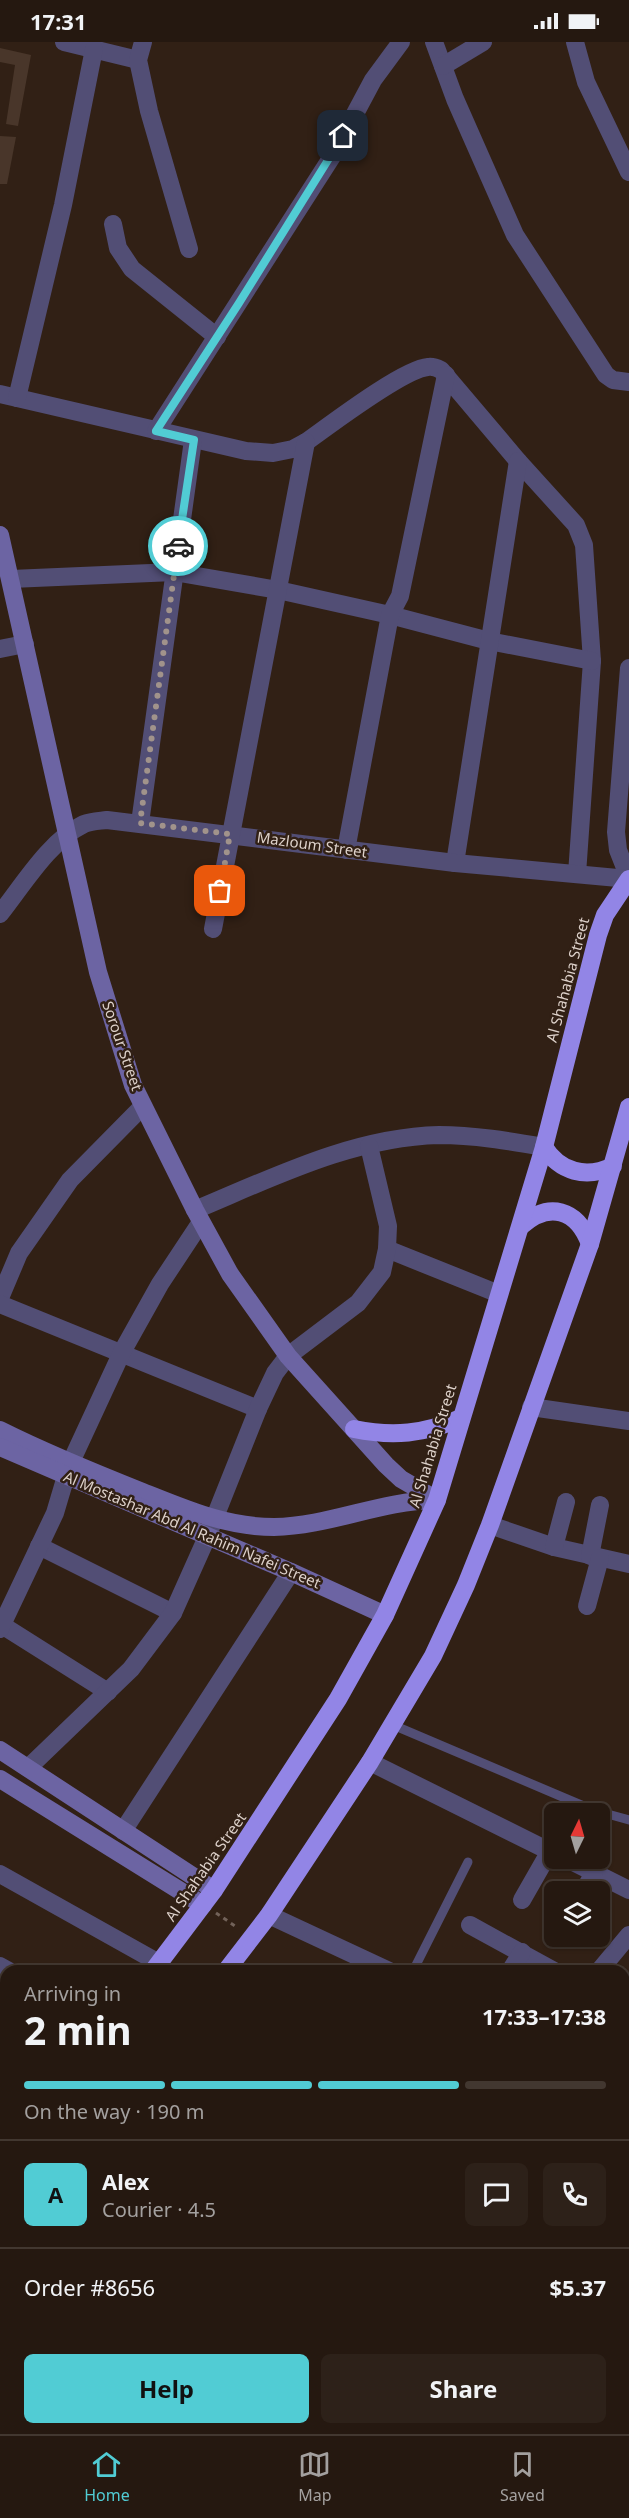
<!DOCTYPE html>
<meta charset="utf-8">
<style>
body{margin:0;font-family:"Noto Sans",sans-serif;background:#2d2119;color:#f1f3f6;height:100vh;display:flex;flex-direction:column;font-size:22px;white-space:nowrap}
*{box-sizing:border-box;margin:0}
p{font-size:20px;color:#a3a09f}
.icon{flex:none;width:33px;height:33px;fill:none;stroke:currentColor;stroke-width:2;stroke-linecap:round;stroke-linejoin:round}
.map{position:relative;flex:1;overflow:hidden}
.sheet{position:absolute;left:0px;top:1923px;width:630px;height:470px;display:flex;flex-direction:column;background:#251810;border-radius:18px 18px 0 0;box-shadow:0 2px 4px #0004,0 0 0 2px #423730}
.sheet>*{flex:none}
.needle{width:39px;rotate:5deg}
.tools{position:absolute;left:544px;top:1761px;display:grid;gap:12px}
.tools a{display:grid;place-items:center;width:66px;height:66px;border-radius:9px;background:#251810;box-shadow:0 2px 4px #0004,0 0 0 2px #423730;font-size:30px}
.pin{position:absolute;display:grid;place-items:center;width:51px;height:51px;color:#fff;margin:-26px;border-radius:12px;box-shadow:0 3px 9px #0006}
.courier{position:absolute;display:grid;place-items:center;width:60px;height:60px;margin:-30px;border:4px solid #51ccd4;border-radius:50%;background:#fff;color:#222;box-shadow:0 2px 8px #0007}
.head em{font-style:normal;font-weight:700}
.head div{display:flex;flex-direction:column-reverse}
.head{display:flex;align-items:center;justify-content:space-between;height:102px;padding:0 24px}
h1{font-size:39px;font-weight:700;line-height:45px}
.bar{display:grid;grid-template-columns:repeat(4,1fr);gap:9px 6px;align-content:center;height:72px;padding:0 24px}
.bar i{height:8px;border-radius:4px;background:#423730}
.bar .current{background:#51ccd4}
.bar p{grid-column:span 4}
.line{display:flex;align-items:center;gap:15px;padding:0 24px;border-top:2px solid #423730}
.line div{flex:1}
.round{display:grid;place-items:center;flex:none;width:63px;height:63px;border-radius:9px;background:#2d2119}
.cta{display:flex;gap:12px;margin-top:auto;padding:12px 24px}
.cta a{flex:1;height:69px;border-radius:9px;background:#51ccd4;color:#111;font-size:24px;font-weight:700;line-height:69px;text-align:center}
.cta a+a{background:#2d2119;color:#f1f3f6}
.status{display:flex;justify-content:space-between;align-items:center;height:42px;padding:0 30px;background:#251810;direction:ltr}
.status svg{height:16px;fill:currentColor}
.menu{display:flex;justify-content:space-around;align-items:center;height:84px;border-top:2px solid #423730;background:#251810;font-size:16px;color:#a3a09f}
.menu a{display:grid;justify-items:center;gap:3px}
.menu .current{color:#51ccd4}
.map>svg:first-child{display:block}
.building{fill:#49362a}
.lines{fill:none;stroke-linecap:round;stroke-linejoin:round}
.path{stroke:#726259;stroke-width:3;stroke-dasharray:4.5 4.5;stroke-linecap:butt}
.lane{stroke:#524e75;stroke-width:9}
.street{stroke:#524e75;stroke-width:18}
.secondary{stroke:#6c64a3;stroke-width:18}
.highway{stroke:#9285e6;stroke-width:18}
.done{stroke:#a1938b;stroke-width:6;stroke-dasharray:0 10.8}
.route{stroke:#51ccd4;stroke-width:8}
.labels{text-anchor:middle;stroke-width:5;stroke-linejoin:round;paint-order:stroke}
.street-label{font-size:15px;fill:#ddd1ca;stroke:#312015}
</style>
<div class="status"><b>17:31</b><svg viewBox="0 0 49 12"><path d="M0 12V9h3v3zM5 12V6h3v6zM10 12V3h3v9zM15 12V0h3v12zM26 1h20v11H26zM47 4h2v5h-2z"/></svg></div>
<div class="map">
<svg width="629" height="2392" viewBox="0 0 629 2392">
<rect width="100%" height="100%" fill="#312015"/>
<g class="building">
<polygon points="0,6 31,13 18,84 6,82 15,23 0,20"/>
<polygon points="0,94 16,95 7,142 0,142"/>
</g>
<g class="lines">
<polyline class="path" points="216,1871 238,1886"/>
<g class="lane">
<polyline points="393,1683 593,1768 629,1778"/>
<polyline points="413,1929 468,1820"/>
</g>
<g class="street">
<polyline points="64,0 138,18"/>
<polyline points="143,0 138,18 149,69 189,207"/>
<polyline points="434,0 455,57 515,193 606,333 613,338 629,340"/>
<polyline points="575,0 586,40 629,130"/>
<polyline points="443,24 483,0"/>
<polyline points="113,182 118,206 132,227 217,295"/>
<path d="M0 352 246 409 273 411 293 407 306 400C330 383 403 327 428 325 433 324 437 326 441 328L518 419 576 483 584 503 592 619 577 832"/>
<polyline points="17,356 63,163 94,7"/>
<polyline points="156,389 333,113 373,38 401,0"/>
<polyline points="11,537 174,530 278,548 390,573 489,599 592,619"/>
<polyline points="0,607 25,602"/>
<polyline points="629,626 616,790 618,808 629,836"/>
<polyline points="140,781 193,398"/>
<polyline points="346,808 390,573 400,554 446,333"/>
<polyline points="455,821 518,419"/>
<path d="M0 872C23 843 50 798 84 782 91 779 99 779 107 778L455 821 629 837"/>
<polyline points="213,887 306,400"/>
<path d="M195 1168C272 1136 353 1095 439 1093 474 1093 509 1099 544 1105"/>
<polyline points="387,1207 499,1252"/>
<polyline points="0,1256 19,1211 70,1138 143,1064"/>
<polyline points="0,1262 258,1367"/>
<polyline points="531,1365 629,1379"/>
<polyline points="71,1420 122,1310 160,1242 201,1180"/>
<polyline points="490,1483 554,1505 629,1522"/>
<polyline points="39,1504 173,1571"/>
<polyline points="554,1505 566,1460"/>
<polyline points="590,1514 600,1463"/>
<polyline points="587,1564 600,1516"/>
<polyline points="2,1583 108,1650"/>
<polyline points="0,1587 55,1471 66,1434"/>
<polyline points="370,1720 555,1812"/>
<polyline points="28,1726 131,1627 173,1571 207,1495 258,1367 275,1331 288,1314 358,1261 382,1230 387,1207 388,1184 369,1104"/>
<polyline points="123,1789 291,1530"/>
<polyline points="565,1816 629,1848"/>
<polyline points="0,1832 159,1921"/>
<polyline points="583,1850 594,1831"/>
<polyline points="522,1858 550,1809"/>
<polyline points="269,1873 389,1929"/>
<polyline points="470,1883 554,1929"/>
<polyline points="0,1924 9,1929"/>
<polyline points="510,1929 522,1910"/>
<polyline points="599,1929 629,1893"/>
<polyline points="624,2020 629,2022"/>
<polyline points="0,2081 6,2084"/>
<polyline points="0,2280 6,2284"/>
<polyline points="0,2366 6,2372"/>
<polyline points="166,2386 176,2392"/>
<polyline points="334,2386 347,2392"/>
<polyline points="15,2392 16,2386"/>
<polyline points="250,2392 252,2386"/>
<polyline points="367,2392 369,2386"/>
</g>
<g class="secondary">
<polyline points="0,493 98,930 133,1043 195,1168 230,1232 288,1314 386,1423 401,1437 437,1458"/>
<path d="M0 1388C46 1411 95 1431 143 1450 186 1467 226 1485 274 1485 329 1484 380 1459 435 1458"/>
<polyline points="0,1405 291,1530 385,1573"/>
<polyline points="0,1708 214,1848"/>
<polyline points="0,1737 203,1863"/>
<polyline points="624,1969 629,1964"/>
<polyline points="624,1999 629,1993"/>
<polyline points="437,2392 439,2386"/>
<polyline points="462,2392 464,2386"/>
</g>
<g class="highway">
<path d="M544 1105C560 1130 586 1137 613 1124"/>
<path d="M521 1184C549 1159 577 1167 590 1202"/>
<path d="M354 1387C393 1395 424 1392 461 1376"/>
<polyline points="153,1929 214,1848 338,1657 385,1573 437,1458 544,1105 598,893 605,873 629,837"/>
<polyline points="226,1929 269,1873 370,1720 433,1614 466,1543 490,1483 590,1202 629,1065"/>
<polyline points="0,2122 6,2114"/>
<polyline points="0,2224 6,2216"/>
</g>
</g>
<g class="lines">
<polyline class="done" points="178,504 140,781 230,792 220,849"/>
<polyline class="route" points="178,504 194,398 156,389 239,261 343,94"/>
</g>
<g class="labels">
<g class="street-label">
<text transform="translate(312 803) rotate(8)" y="5">Mazloum Street</text>
<text transform="translate(568 938) rotate(-75)" y="5">Al Shahabia Street</text>
<text transform="translate(122 1004) rotate(71)" y="5">Sorour Street</text>
<text transform="translate(433 1404) rotate(-73)" y="5">Al Shahabia Street</text>
<text transform="translate(192 1488) rotate(23)" y="5">Al Mostashar Abd Al Rahim Nafei Street</text>
<text transform="translate(206 1825) rotate(-55)" y="5">Al Shahabia Street</text>
</g>
</g>
</svg>
<div class="tools">
<a><svg class="needle" viewBox="-14 -14 28 28"><path d="M0-13l5 13h-10z" fill="#e53935"/><path d="M0 13l5-13h-10z" fill="#a3a09f"/></svg></a>
<a><svg class="icon" aria-label="layers" viewBox="0 0 24 24"><path d="M12 4l9 5-9 5-9-5zM3 14l9 5 9-5"/></svg></a>
</div>
<div class="pin" style="left:220px;top:849px;background:#ea580c"><svg class="icon" aria-label="bag" viewBox="0 0 24 24"><path d="M5 8h14l-1 12H6zM9 8a3 3 0 0 1 6 0"/></svg></div>
<div class="pin" style="left:343px;top:94px;background:#1f2937"><svg class="icon" aria-label="home" viewBox="0 0 24 24"><path d="M3 11l9-7 9 7M6 9v11h12V9"/></svg></div>
<div class="courier" style="left:178px;top:504px"><svg class="icon" aria-label="car" viewBox="0 0 24 24"><path d="M5 17H2v-5l4-1 3-4h7l3 4 3 1v5h-3M9 17h6M6 11h13"/><circle cx="7" cy="17" r="2"/><circle cx="17" cy="17" r="2"/></svg></div>
<section class="sheet">
<div class="head"><div><h1>2 min</h1><p>Arriving in</p></div><em>17:33–17:38</em></div>
<div class="bar"><i class="current"></i><i class="current"></i><i class="current"></i><i></i><p>On the way · 190 m</p></div>
<div class="line" style="height:108px"><b class="round" style="background:#51ccd4;color:#111">A</b><div><b>Alex</b><p>Courier · 4.5</p></div><a class="round"><svg class="icon" aria-label="chat" viewBox="0 0 24 24"><path d="M4 5h16v11H9l-5 4z"/></svg></a><a class="round"><svg class="icon" aria-label="phone" viewBox="0 0 24 24"><path d="M5 4h4l2 5-3 2q2 4 5 5l2-3 5 2v4C11 20 4 13 5 4z"/></svg></a></div>
<div class="line" style="height:78px"><div>Order #8656</div><b>$5.37</b></div>
<div class="cta"><a>Help</a><a>Share</a></div>
</section>
</div>
<nav class="menu">
<a class="current"><svg class="icon" aria-label="home" viewBox="0 0 24 24"><path d="M3 11l9-7 9 7M6 9v11h12V9"/></svg>Home</a>
<a><svg class="icon" aria-label="map" viewBox="0 0 24 24"><path d="M3 6l6-2 6 2 6-2v14l-6 2-6-2-6 2zM9 4v14M15 6v14"/></svg>Map</a>
<a><svg class="icon" aria-label="saved" viewBox="0 0 24 24"><path d="M7 4h10v16l-5-4-5 4z"/></svg>Saved</a>
</nav>
